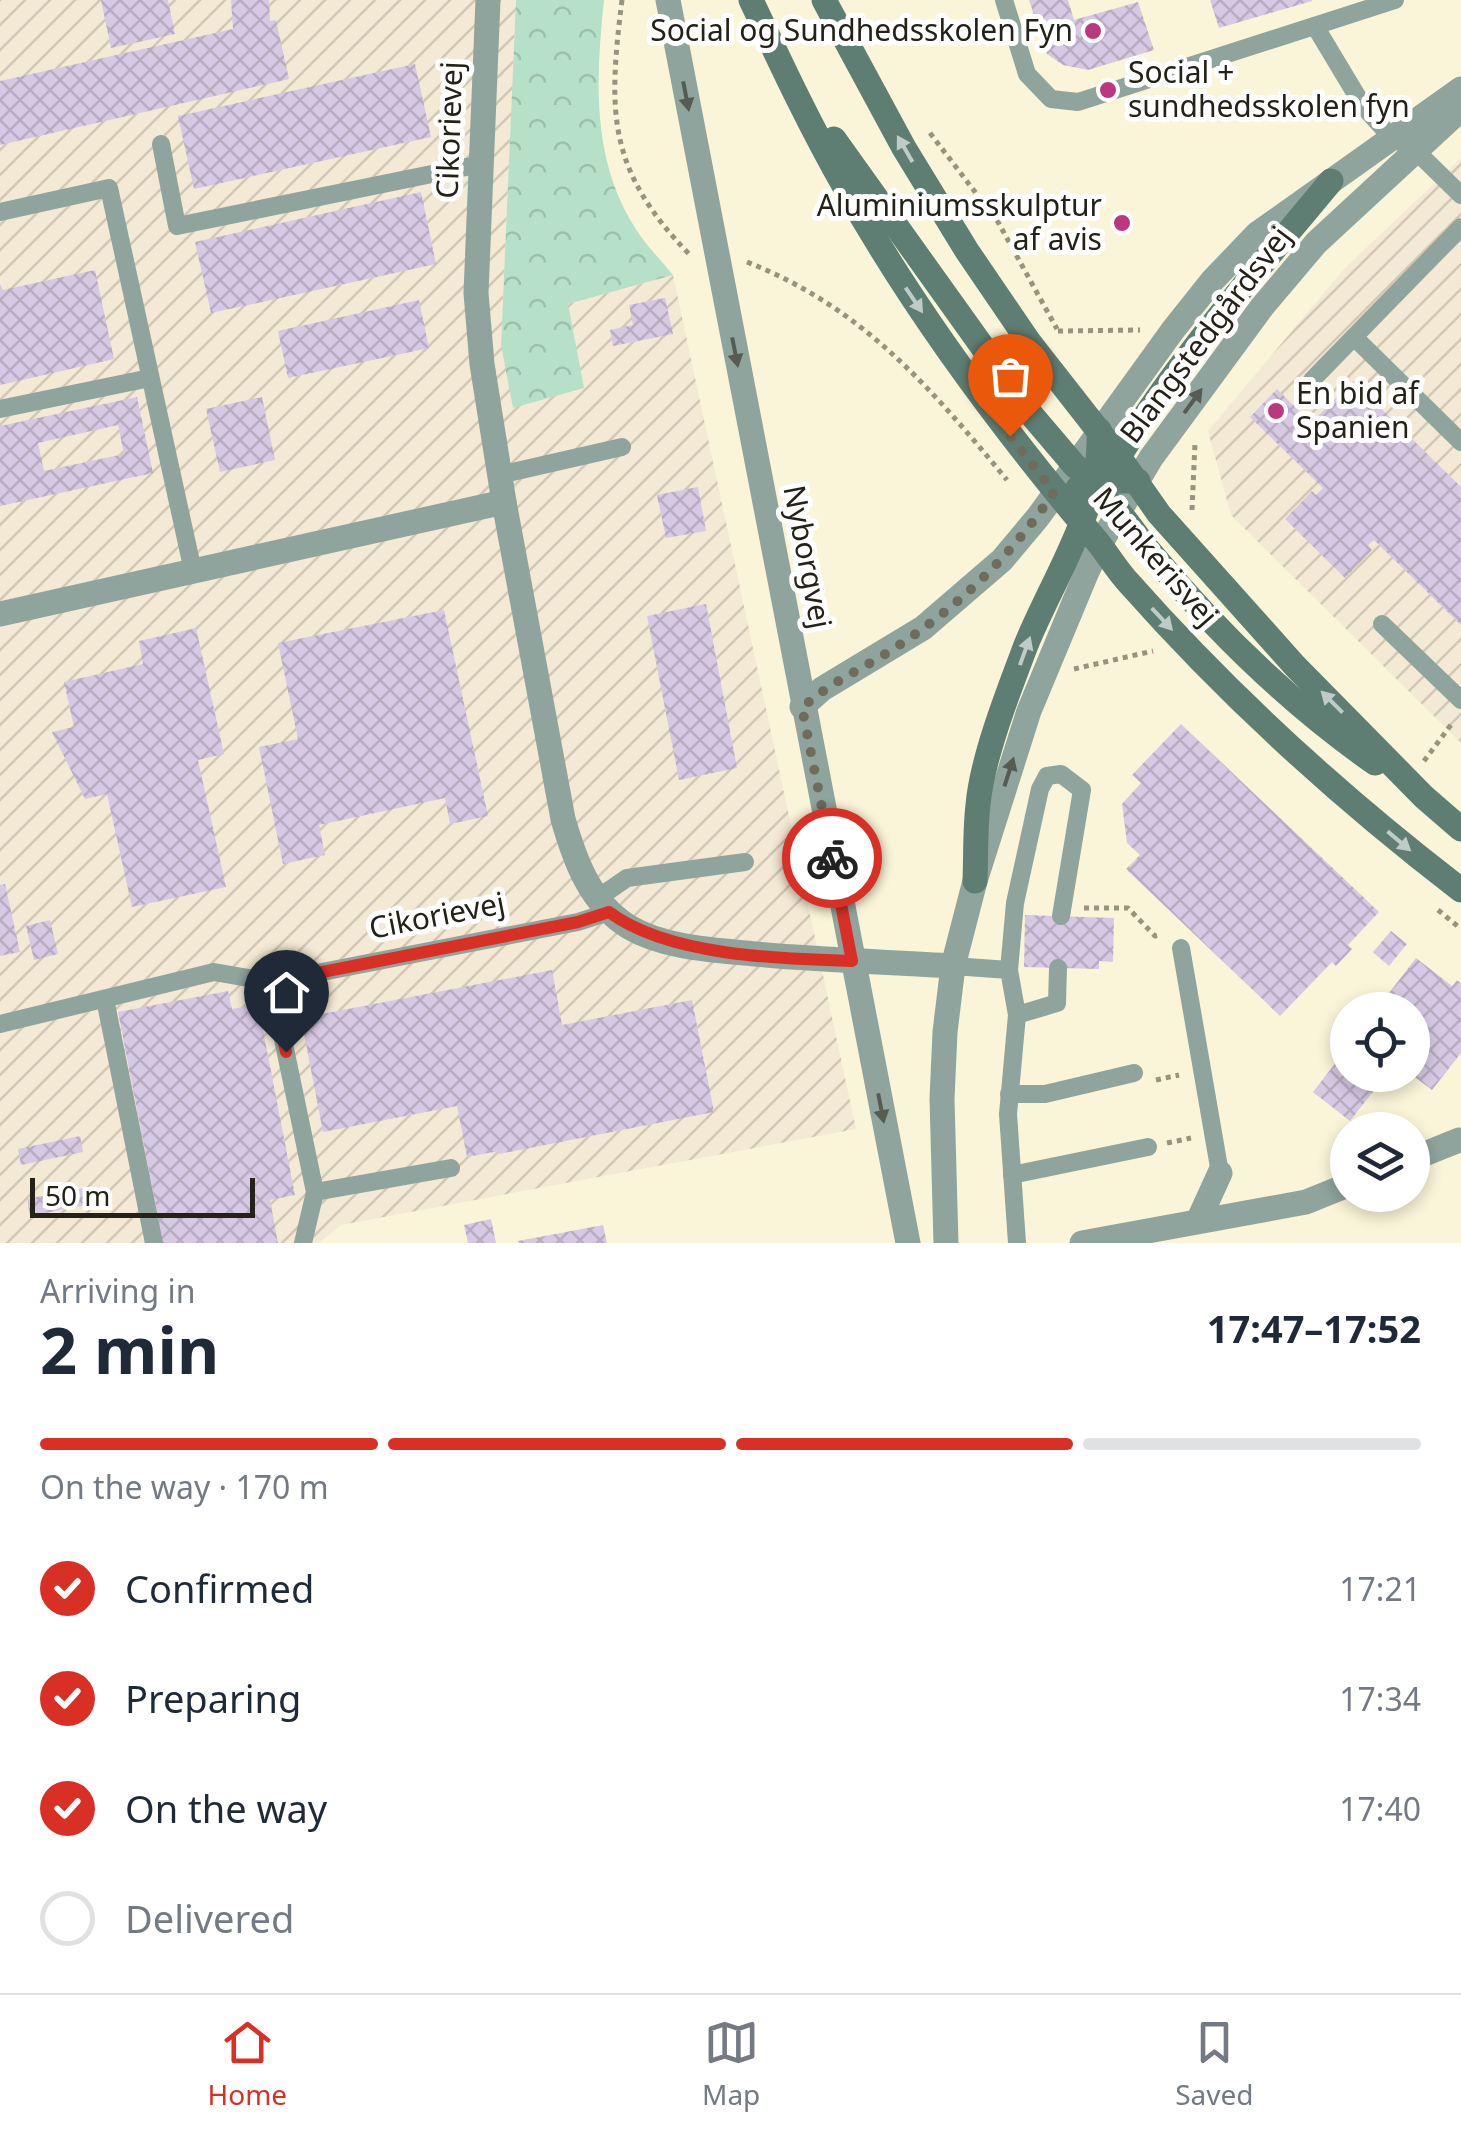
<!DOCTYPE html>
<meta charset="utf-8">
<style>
body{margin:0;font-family:"Noto Sans",sans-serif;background:#f2f2f3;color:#1f2937;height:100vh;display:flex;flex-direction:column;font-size:38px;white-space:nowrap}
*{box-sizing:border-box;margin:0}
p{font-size:32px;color:#747a83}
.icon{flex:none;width:55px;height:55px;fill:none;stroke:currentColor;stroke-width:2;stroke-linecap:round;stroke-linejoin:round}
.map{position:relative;height:1243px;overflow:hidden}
.panel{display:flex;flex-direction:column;background:#fff;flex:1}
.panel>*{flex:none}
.fabs{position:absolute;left:1330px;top:992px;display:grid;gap:20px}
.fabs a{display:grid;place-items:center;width:100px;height:100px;border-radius:50%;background:#fff;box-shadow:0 5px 15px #0003;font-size:50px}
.scale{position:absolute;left:30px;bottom:25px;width:225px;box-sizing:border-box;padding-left:10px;border:5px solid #242218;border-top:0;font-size:28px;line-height:35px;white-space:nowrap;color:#242218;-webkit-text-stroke:8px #fff;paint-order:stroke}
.pin{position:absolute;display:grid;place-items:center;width:85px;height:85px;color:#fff;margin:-102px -42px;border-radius:50% 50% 50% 0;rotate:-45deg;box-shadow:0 0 10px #0007}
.pin .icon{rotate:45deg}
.courier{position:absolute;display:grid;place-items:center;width:100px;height:100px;margin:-50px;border:8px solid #d93025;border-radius:50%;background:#fff;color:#222;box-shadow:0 2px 12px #0007}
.summary em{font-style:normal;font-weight:700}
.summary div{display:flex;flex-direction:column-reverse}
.summary{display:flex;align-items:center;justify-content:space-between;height:170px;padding:0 40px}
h1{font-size:65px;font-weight:700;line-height:75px}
.bar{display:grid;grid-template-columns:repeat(4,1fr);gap:15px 10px;align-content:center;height:120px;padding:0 40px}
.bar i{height:12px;border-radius:8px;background:#e0e1e3}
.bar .active{background:#d93025}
.bar p{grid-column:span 4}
ol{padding:0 40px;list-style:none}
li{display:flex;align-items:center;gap:30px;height:110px}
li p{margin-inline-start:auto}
li .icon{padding:10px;border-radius:50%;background:#d93025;color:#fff;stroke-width:4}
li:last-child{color:#747a83}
li i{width:55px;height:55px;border:5px solid #e0e1e3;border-radius:50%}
.menu{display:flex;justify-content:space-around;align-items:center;height:140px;border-top:2px solid #e0e1e3;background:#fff;font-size:28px;color:#747a83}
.menu a{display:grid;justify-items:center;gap:5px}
.menu .active{color:#d93025}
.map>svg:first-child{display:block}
.industrial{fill:url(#industrial-furrows)}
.forest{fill:url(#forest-crowns)}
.building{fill:url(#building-cross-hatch);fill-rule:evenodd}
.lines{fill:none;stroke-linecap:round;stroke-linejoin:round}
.path{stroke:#96937f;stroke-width:5;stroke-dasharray:5 5;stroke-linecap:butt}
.service{stroke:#8fa49d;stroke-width:18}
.minor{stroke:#8fa49d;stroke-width:25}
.tertiary{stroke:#8fa49d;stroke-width:25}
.secondary{stroke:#5e7e74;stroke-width:25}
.oneway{fill:#545c54}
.oneway2{fill:#bfcbc7}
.done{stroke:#6f6c5b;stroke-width:10;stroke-dasharray:0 18}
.route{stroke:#d93025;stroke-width:12}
.poi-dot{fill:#bc387e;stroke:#fff;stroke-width:4}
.labels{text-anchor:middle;stroke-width:10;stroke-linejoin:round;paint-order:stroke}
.poi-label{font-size:30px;fill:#242218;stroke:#fff;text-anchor:end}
.street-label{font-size:30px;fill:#242218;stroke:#fff}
</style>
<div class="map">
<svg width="1461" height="1243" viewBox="0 0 1461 1243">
<defs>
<pattern id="industrial-furrows" width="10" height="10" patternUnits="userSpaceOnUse" patternTransform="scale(2.5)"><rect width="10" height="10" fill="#f4e9d4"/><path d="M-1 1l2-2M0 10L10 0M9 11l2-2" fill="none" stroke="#d1c8b5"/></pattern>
<pattern id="forest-crowns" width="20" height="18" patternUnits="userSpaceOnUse" patternTransform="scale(2.5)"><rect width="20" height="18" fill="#b6e0c8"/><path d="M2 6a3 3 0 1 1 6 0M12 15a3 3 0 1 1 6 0" fill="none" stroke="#9cc0ab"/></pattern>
<pattern id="building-cross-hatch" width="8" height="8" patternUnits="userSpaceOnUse" patternTransform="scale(2.5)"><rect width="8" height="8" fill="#d7c9e4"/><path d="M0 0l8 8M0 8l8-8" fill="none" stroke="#b8acc3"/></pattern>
</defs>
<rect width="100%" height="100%" fill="#faf5d8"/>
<g class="industrial">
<polygon points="0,0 516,0 501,345 568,304 673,275 856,1129 341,1225 319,1243 0,1243"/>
<polygon points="1461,158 1461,743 1231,515 1208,431 1344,269"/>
</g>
<path class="forest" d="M516 0H604C596 77 591 157 634 226 644 243 660 259 673 275L568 304 584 388 513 408 501 345Z"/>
<g class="building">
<polygon points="101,0 168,0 175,34 111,48"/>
<polygon points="231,0 269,0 270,21 276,20 289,79 0,145 0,81 233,29"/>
<polygon points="1029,0 1068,0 1074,20 1138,2 1154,50 1088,70 1063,65 1047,54"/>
<polygon points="1210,0 1312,0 1312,1 1219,28"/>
<polygon points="415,64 431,137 194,189 178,116"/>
<polygon points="421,192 436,264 211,313 195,242"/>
<polygon points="95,270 114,359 0,385 0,284 3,290"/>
<polygon points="665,298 673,334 613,346 610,330 633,325 629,305"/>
<polygon points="419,300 429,348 288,378 278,331"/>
<polygon points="1353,381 1461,487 1461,625 1374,540 1368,545 1372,550 1345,578 1285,519 1312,491 1316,495 1323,488 1250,417 1277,389 1315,427 1322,420 1318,416"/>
<path d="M137 397 153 473 0 506V426ZM118 425 124 454 44 471 38 443Z"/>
<polygon points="262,397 275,460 220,472 206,409"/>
<polygon points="698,487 706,531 666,538 657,495"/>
<polygon points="706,604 737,768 679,780 647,616"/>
<polygon points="444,610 488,816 450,824 445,798 319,825 325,855 283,864 259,747 298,739 278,643"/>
<polygon points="196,628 224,754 198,760 226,887 132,907 107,794 85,799 52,732 74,727 64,682 143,664 139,641"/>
<polygon points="1181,724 1379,912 1348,945 1352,949 1336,966 1332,962 1280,1016 1126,869 1140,855 1127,843 1122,804 1141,783 1132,775"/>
<polygon points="5,884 20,952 0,956 0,885"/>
<polygon points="1025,915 1114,918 1113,962 1099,961 1099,969 1024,967"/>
<polygon points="50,920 58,954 34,960 26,926"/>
<polygon points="1391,931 1407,944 1389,966 1373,952"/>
<polygon points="1416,958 1452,986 1457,980 1461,983 1461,1053 1432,1090 1412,1075 1412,1010 1376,1010"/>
<polygon points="552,970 562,1025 692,1000 714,1112 499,1154 499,1151 467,1157 457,1106 323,1132 301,1018"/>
<polygon points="228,991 232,1009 258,1004 295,1195 270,1200 278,1243 163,1243 118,1012"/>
<polygon points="1348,1047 1348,1075 1386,1075 1350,1121 1313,1092"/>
<polygon points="80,1136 83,1152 21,1165 18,1149"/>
<polygon points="89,1187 92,1204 30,1216 27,1199"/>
<polygon points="491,1219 496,1243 468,1243 464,1225"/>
<polygon points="603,1225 607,1243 519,1243 518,1241"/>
</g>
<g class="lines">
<g class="path">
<path d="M622 0C608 112 607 169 689 254"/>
<polyline points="930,133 998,222 1057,329"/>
<path d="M747 262C862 307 931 388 1007 480"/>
<polyline points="1058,331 1140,330"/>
<polyline points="1192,510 1195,443"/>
<polyline points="1074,669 1153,651"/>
<polyline points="1424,761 1453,722"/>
<polyline points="1084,908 1128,908 1155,936 1160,935"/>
<polyline points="1438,910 1461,929"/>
<polyline points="1156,1080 1179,1075"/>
<polyline points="1167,1143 1191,1138"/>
</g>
<g class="service">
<polyline points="1004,0 1027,74 1051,99 1078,102 1395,0"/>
<polyline points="1315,26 1363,106 1392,138 1414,149 1461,195"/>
<polyline points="161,144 177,226 481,164"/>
<polyline points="0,212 109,188 193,571"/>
<polyline points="1354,337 1461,442"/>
<polyline points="1312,380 1461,227"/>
<polyline points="0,409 150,378"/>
<polyline points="499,475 622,447"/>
<polyline points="1382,624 1461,700"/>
<polyline points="598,898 627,878 745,862"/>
<polyline points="1181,948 1220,1173"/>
<polyline points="953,966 1009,970 1017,1015 1008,1114 1017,1243"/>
<polyline points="1009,970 1015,903 1040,789 1047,776 1061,774 1082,790 1061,916"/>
<polyline points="105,999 154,1243"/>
<polyline points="1017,1015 1057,1003 1058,968"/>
<polyline points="0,1024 214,972 271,982"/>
<polyline points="1009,1094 1045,1094 1134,1073"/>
<polyline points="451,1168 315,1192 271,982 578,922 609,912"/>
<polyline points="1012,1175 1148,1147"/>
<polyline points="303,1243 315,1192"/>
</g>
<g class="minor">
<path d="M488 0 476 293 482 364 504 502 563 819C575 861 590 903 629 927 664 948 715 950 755 954 821 960 887 962 953 966"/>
<polyline points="0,614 504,502"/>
<polyline points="1412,1159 1459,1140"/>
<polyline points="1199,1219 1220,1173"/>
<polyline points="1082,1243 1306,1202 1348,1185"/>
</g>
<g class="tertiary">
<polyline points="668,0 908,1243"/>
<polyline points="802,707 822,689 923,628 1002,560 1038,517 1173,330 1212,281 1257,234 1461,89"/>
<polyline points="946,1243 942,1099 945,1032 953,966 975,881 1029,711 1086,574 1100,544 1151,458 1262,307 1316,243 1461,109"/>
</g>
<g class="secondary">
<path d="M751 0C781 64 811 128 846 189 917 315 1003 430 1096 540 1107 553 1116 569 1128 582 1228 695 1341 798 1461 890"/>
<polyline points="824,0 904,148 967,251 1029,342 1119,457 1159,514 1295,666 1424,797 1461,829"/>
<polyline points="834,139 1029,412 1075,466 1095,481 1138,481"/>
<path d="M1112 468C1173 365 1255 273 1331 181"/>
<path d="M1078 488C1112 493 1125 521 1145 546 1212 627 1289 703 1375 763"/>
<path d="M975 881C976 856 975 830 978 805 982 758 1009 690 1026 645 1054 576 1103 507 1099 430"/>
</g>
</g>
<defs><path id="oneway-solid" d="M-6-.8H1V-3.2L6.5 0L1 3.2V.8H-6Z" transform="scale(2.5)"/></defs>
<g class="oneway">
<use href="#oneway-solid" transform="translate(686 96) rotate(79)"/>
<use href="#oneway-solid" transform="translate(735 352) rotate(79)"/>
<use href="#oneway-solid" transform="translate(1193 401) rotate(-54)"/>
<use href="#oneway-solid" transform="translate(1009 772) rotate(-72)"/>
<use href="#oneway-solid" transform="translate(881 1108) rotate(79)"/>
</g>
<g class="oneway2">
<use href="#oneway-solid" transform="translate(905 149) rotate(-120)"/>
<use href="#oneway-solid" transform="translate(914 300) rotate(56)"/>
<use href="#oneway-solid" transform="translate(1162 619) rotate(47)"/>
<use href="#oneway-solid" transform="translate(1025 651) rotate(-70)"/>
<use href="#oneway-solid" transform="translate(1332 702) rotate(-135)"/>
<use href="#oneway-solid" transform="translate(1399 841) rotate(40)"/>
</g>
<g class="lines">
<path class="done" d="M832 858 802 708C828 684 858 671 887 653 954 611 1011 557 1054 492L1010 436"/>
<path class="route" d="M286 1052 271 982 578 922 609 912C668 956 780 959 852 961L832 858"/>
</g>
<g class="poi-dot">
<circle cx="1093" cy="31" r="10"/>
<circle cx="1108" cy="90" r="10"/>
<circle cx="1122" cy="223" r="10"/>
<circle cx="1276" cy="411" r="10"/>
</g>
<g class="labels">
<g class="poi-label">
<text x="1073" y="41">Social og Sundhedsskolen Fyn</text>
<text x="1128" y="83" text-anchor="start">Social +<tspan x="1128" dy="34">sundhedsskolen fyn</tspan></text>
<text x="1102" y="216">Aluminiumsskulptur<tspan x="1102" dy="34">af avis</tspan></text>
<text x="1296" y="404" text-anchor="start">En bid af<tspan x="1296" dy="34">Spanien</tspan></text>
</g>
<g class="street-label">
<text transform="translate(450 130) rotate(-88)" y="10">Cikorievej</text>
<text transform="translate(1206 335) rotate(-53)" y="10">Blangstedgårdsvej</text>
<text transform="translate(807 557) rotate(79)" y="10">Nyborgvej</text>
<text transform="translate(1155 557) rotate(49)" y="10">Munkerisvej</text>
<text transform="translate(437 916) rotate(-11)" y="10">Cikorievej</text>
</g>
</g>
</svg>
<div class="fabs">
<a><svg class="icon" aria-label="locate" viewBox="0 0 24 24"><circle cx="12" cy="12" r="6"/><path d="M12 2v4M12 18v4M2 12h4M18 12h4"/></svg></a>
<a><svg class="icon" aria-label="layers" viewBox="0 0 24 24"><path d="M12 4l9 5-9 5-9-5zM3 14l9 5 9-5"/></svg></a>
</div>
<div class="scale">50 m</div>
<div class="pin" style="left:1010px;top:436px;background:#ea580c"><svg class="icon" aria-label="bag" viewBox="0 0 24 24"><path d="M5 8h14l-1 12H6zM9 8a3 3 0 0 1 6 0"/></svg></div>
<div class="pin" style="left:286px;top:1052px;background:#1f2937"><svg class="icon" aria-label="home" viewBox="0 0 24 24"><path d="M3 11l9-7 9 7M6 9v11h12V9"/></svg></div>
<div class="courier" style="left:832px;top:858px"><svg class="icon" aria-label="bike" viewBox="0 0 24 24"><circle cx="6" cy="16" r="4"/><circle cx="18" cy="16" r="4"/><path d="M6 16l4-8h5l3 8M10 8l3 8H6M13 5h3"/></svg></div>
</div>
<section class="panel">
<div class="summary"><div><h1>2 min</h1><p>Arriving in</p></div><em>17:47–17:52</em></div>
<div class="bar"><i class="active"></i><i class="active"></i><i class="active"></i><i></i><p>On the way · 170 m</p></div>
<ol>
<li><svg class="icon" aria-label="check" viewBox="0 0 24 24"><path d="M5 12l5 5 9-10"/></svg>Confirmed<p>17:21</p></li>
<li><svg class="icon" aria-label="check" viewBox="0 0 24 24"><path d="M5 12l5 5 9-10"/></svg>Preparing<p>17:34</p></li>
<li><svg class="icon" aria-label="check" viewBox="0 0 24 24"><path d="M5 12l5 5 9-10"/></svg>On the way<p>17:40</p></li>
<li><i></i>Delivered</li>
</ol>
</section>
<nav class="menu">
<a class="active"><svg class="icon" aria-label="home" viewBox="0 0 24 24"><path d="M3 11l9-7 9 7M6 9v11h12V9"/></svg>Home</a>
<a><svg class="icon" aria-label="map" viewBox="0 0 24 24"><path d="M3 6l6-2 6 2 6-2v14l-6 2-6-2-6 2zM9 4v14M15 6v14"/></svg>Map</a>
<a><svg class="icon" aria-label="saved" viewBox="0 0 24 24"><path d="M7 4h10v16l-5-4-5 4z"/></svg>Saved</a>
</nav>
